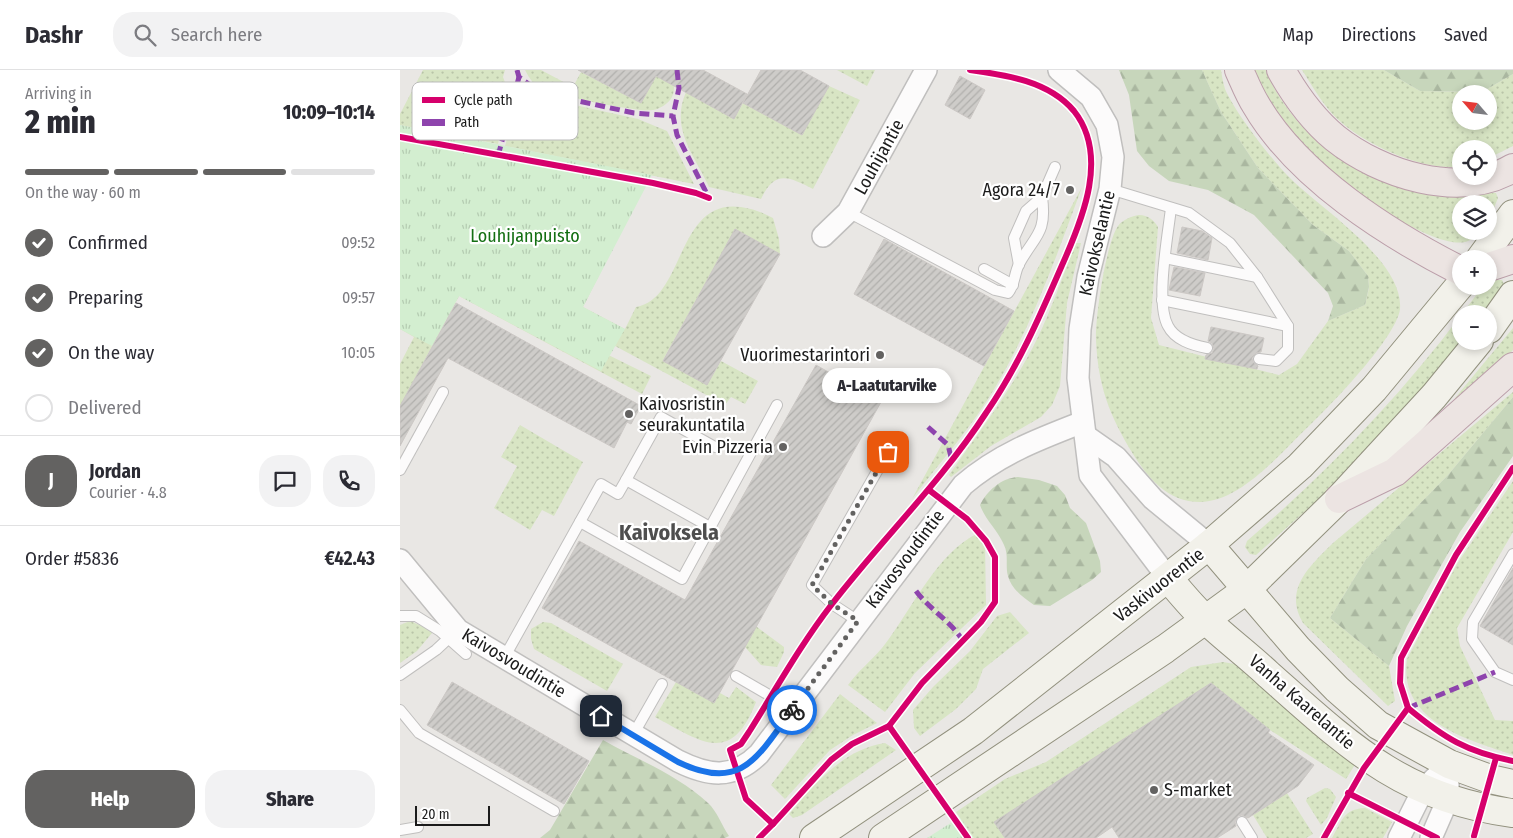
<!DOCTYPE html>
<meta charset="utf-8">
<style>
body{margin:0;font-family:"Fira Sans Condensed",sans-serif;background:#f2f2f3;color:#2b2b33;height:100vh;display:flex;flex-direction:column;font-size:19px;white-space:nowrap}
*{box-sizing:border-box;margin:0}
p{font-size:16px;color:#7c7c81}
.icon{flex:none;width:28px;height:28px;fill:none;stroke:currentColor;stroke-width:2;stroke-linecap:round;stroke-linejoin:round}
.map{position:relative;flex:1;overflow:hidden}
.drawer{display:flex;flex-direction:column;background:#fff;width:400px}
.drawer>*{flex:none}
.needle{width:32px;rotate:298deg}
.fabs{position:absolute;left:1052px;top:15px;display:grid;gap:10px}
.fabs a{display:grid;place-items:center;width:45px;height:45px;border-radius:50%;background:#fff;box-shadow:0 2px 8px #0003;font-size:25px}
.scale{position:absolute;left:15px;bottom:12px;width:75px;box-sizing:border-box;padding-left:5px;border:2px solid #1b1b1b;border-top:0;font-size:14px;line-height:18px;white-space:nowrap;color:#1b1b1b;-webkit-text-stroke:4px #fff;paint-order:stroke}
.pin{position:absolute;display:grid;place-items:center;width:42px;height:42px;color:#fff;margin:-21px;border-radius:10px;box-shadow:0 2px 8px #0006}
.courier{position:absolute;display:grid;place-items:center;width:50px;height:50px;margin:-25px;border:4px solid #1a73e8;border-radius:50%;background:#fff;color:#222;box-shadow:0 1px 6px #0007}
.bubble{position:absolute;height:35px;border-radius:18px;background:#fff;box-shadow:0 2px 8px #0003;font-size:16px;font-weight:800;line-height:35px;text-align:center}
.summary em{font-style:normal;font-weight:800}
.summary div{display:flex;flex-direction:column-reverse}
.summary{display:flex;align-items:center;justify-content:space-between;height:85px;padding:0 25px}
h1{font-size:32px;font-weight:800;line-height:38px}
.bar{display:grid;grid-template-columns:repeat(4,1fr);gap:8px 5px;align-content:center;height:60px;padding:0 25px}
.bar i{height:6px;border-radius:4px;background:#e1e1e2}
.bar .active{background:#636261}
.bar p{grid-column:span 4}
.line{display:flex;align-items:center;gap:12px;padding:0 25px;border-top:1px solid #e1e1e2}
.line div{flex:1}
.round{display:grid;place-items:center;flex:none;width:52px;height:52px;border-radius:20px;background:#f2f2f3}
ol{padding:0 25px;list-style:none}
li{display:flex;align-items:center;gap:15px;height:55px}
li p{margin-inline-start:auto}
li .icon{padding:5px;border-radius:50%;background:#636261;color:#fff;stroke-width:4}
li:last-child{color:#7c7c81}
li i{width:28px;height:28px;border:2px solid #e1e1e2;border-radius:50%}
.cta{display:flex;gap:10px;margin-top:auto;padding:10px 25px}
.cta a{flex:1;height:58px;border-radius:20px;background:#636261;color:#fff;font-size:20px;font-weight:800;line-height:58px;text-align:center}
.cta a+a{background:#f2f2f3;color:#2b2b33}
header{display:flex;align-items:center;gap:30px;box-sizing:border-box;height:70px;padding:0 25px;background:#fff;border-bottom:1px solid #e1e1e2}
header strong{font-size:24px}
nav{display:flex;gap:28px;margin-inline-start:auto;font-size:18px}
.search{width:350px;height:45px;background:#f2f2f3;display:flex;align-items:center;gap:12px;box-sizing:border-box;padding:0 18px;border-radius:20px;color:#7c7c81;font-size:19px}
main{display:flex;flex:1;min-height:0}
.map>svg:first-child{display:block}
.grass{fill:url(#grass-dots);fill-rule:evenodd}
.forest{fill:url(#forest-firs)}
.park{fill:url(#park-tufts)}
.building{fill:url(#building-hatch);stroke:#ccc8c5}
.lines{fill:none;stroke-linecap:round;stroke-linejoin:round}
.service-casing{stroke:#c0bfbe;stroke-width:12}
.minor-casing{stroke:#c0bfbe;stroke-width:24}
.secondary-casing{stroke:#92917e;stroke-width:30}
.trunk-casing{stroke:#bb9ea9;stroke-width:30}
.service{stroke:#fcfbfb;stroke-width:10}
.minor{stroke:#fcfbfb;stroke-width:21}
.secondary{stroke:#f2f1ea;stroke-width:28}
.trunk{stroke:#ece4e2;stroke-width:28}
.quiet{stroke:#8e44ad;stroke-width:5;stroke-dasharray:10 5;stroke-linecap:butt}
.cycleway-casing{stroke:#fff;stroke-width:9}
.cycleway{stroke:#d6006c;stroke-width:6}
.done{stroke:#636261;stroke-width:5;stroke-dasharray:0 9}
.route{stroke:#1a73e8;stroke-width:6}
.poi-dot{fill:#636261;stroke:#fff;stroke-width:2}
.labels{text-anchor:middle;stroke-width:4.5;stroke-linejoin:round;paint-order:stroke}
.street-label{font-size:18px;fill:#1b1b1b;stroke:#fff}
.poi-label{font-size:18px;fill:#1b1b1b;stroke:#fff;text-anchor:end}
.park-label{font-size:18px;fill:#146f13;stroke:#fff}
.district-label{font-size:22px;font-weight:bold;fill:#4e4e4e;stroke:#fff}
.key{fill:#fff;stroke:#bbb;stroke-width:1}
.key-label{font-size:14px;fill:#1b1b1b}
</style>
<header>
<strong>Dashr</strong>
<div class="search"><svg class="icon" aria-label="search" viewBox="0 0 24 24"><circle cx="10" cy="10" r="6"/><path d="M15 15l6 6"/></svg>Search here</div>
<nav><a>Map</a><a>Directions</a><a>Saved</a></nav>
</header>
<main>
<section class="drawer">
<div class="summary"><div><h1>2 min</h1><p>Arriving in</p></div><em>10:09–10:14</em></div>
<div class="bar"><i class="active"></i><i class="active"></i><i class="active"></i><i></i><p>On the way · 60 m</p></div>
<ol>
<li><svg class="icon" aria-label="check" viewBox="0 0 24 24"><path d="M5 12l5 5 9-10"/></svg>Confirmed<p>09:52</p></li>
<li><svg class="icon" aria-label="check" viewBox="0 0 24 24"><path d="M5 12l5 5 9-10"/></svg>Preparing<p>09:57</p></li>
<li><svg class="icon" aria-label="check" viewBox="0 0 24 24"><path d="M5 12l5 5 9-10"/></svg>On the way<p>10:05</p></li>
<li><i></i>Delivered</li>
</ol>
<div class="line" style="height:90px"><b class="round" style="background:#636261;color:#fff">J</b><div><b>Jordan</b><p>Courier · 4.8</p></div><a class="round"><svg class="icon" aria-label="chat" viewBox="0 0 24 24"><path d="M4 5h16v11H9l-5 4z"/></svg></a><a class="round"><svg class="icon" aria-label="phone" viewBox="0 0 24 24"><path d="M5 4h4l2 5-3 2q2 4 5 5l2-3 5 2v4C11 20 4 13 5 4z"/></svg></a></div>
<div class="line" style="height:65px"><div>Order #5836</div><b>€42.43</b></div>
<div class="cta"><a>Help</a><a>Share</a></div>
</section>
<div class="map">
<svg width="1113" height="768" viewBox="0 0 1113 768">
<defs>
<pattern id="grass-dots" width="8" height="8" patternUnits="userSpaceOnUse" patternTransform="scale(1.25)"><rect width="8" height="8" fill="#d8e5c4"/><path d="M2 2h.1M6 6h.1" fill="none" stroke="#b9c4a8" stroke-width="1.8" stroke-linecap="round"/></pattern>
<pattern id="forest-firs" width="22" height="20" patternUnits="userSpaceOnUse" patternTransform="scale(1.25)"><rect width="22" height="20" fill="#c7d6bb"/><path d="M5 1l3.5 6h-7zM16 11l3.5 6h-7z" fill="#aab7a0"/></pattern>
<pattern id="park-tufts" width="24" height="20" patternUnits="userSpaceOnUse" patternTransform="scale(1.25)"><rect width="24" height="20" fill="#d3eed0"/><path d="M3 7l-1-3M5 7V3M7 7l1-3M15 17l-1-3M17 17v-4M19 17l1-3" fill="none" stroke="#b5ccb2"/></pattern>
<pattern id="building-hatch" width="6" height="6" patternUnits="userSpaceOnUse" patternTransform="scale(1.25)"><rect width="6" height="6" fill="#ceccc9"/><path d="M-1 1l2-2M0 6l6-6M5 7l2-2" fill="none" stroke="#b0afac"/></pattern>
</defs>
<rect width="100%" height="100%" fill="#e9e7e4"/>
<g class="grass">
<polygon points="23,0 105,0 103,7 109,23 98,74 0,55 0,44"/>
<path d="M125 0H141L173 17 181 2 241 33 259 0H273C273 8 276 19 272 27 269 33 260 39 253 40 241 43 152 25 139 18 133 14 128 6 125 0Z"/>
<polygon points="437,0 475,0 467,16"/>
<path d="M802 0H821C822 6 823 13 825 19 834 41 873 92 891 109 921 139 1004 191 1000 239 997 266 933 333 912 353 883 380 842 432 800 432 768 432 748 408 733 384 709 345 698 315 696 270 695 248 706 173 718 156 722 150 732 146 739 145 748 145 754 150 758 157L751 248 759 275 879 305 897 294 928 251 965 235 969 218 968 206 949 181 913 155 858 98 821 42Z"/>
<path d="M851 0H866C889 62 963 116 1028 124 1043 126 1059 127 1074 126 1081 125 1089 122 1096 123L1098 128 1089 150V134H1061V161L1081 162C1077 165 1073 169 1068 171 1040 183 954 123 931 105 917 93 891 68 880 53 869 37 860 17 851 0Z"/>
<path d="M902 0H984L1020 21 1082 22 1113 4V76L1089 88V79H1061V96C1028 103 966 75 941 52 925 39 913 17 902 0ZM1061 24H1089V51H1061Z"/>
<polygon points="122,16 139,27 238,49 267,61 294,114 105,76"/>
<path d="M429 16 460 30 413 119C389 107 375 99 361 129L309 117C294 84 270 59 286 22L334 49 343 33 402 65Z"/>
<path d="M682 117C657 185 633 253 596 316 573 356 540 392 512 429Z"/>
<path d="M242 121 183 237 225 259 236 237C285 229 276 128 341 137 353 139 362 142 373 148L379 169 380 184 335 159 263 290 307 315 321 291 358 311 345 334 331 327 325 335 107 218Z"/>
<path d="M676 173H681L667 233 660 316 652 335 641 347 591 376 551 407 549 405C580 361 613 318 637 269 652 238 663 205 676 173Z"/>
<polygon points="0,204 180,271 251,306 242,324 59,226 0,336 0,294 14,267 0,259"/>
<polygon points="1089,210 1102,210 1104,214 1081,244 1062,244 1083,216 1089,216"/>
<path d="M1061 245V270L1035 304 964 384 911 436 856 485 850 484 845 477 847 471C926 403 999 328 1061 245Z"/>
<polygon points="1113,258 1113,280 1060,335 1055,328"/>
<path d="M1113 322V327L1048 405 966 489 930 548 989 596 995 631 988 636 903 553C883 519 910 496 933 473Z"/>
<polygon points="120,355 183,392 154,446 142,440 130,460 94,438 117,396 101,387"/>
<path d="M1113 411V462L1057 558 1060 576 1095 650 1113 651V685C1066 669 998 651 1007 589L1057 494Z"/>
<path d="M579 463 585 473 586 535 515 603 485 642 448 615C458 601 471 591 482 578 510 543 537 481 579 463Z"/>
<polygon points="610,542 629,563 583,599 576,619 556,639 520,666 514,658 513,640 533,617 570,581 597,546"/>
<polygon points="10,551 29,559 32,563 17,581 0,593 0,555"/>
<polygon points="349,551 384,577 384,582 377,597 361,595 345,577 351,566"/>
<polygon points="143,552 151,553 223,594 207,621 134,579 131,569 131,559"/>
<polygon points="823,592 840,595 956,693 946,709 870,660 811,613 594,752 605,768 574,768 556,742 605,709 646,692 791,597"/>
<path d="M276 612 314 632 320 623 329 628 336 617 356 632C331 697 300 671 255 647Z"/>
<polygon points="440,624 477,653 453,665 430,680 385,729 371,715"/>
<path d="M485 673 496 680 402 745 393 748 389 744C416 713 442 680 485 673Z"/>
<polygon points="925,718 930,719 936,727 927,748 921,755 906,731 907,728"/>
<polygon points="887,723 913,764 906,768 867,768 853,745"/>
<path d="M965 738 992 752 983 768H932C942 751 943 739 965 738Z"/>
</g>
<g class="forest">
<polygon points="719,0 802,0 821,42 858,98 913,155 949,181 968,206 969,217 965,235 928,251 933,236 928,223 854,145 808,120 769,111 749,96 737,81 729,25"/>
<polygon points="984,0 1113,0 1113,4 1082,22 1020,21"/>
<polygon points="1113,327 1113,386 1060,462 1007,556 989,596 930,548 966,489 1048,405"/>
<path d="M618 407 639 410 657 416 665 425 670 438 686 453 700 491 701 502 692 510 650 536 634 535C624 528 611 519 608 506 605 496 609 485 604 475 598 460 585 450 580 435 587 421 601 408 618 407Z"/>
<path d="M203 670C238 690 278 705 308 733 317 741 322 756 329 766L325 768H140L150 760Z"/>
</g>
<g class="park">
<polygon points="0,55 252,105 183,237 225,259 201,301 59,226 32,276 0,259"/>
<polygon points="560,748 574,768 527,768 557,749"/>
</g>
<g class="building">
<polygon points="178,0 303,0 347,24 334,49 256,6 241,33"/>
<polygon points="361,0 400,0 429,16 402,65 343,33"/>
<polygon points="560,6 585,20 570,49 545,35"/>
<polygon points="782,157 802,161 812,168 808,190 777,183"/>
<polygon points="335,159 380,184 307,315 263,291"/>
<polygon points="484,169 614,241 584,296 454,224"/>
<polygon points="774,197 805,203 800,226 769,220"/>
<polygon points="56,233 241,336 231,354 227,352 214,378 48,288 0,376 0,336"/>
<polygon points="811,257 864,268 861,282 856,283 852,288 853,292 858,296 857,299 805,289 806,285 812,283 814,279 812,273 808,271"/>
<polygon points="416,295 481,332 314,633 142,538 179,471 285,530"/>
<polygon points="1113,498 1113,575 1080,556"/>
<polygon points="52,612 189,691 164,734 27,655"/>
<polygon points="811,613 870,660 868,663 914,695 898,716 848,748 842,745 838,746 835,752 836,756 817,768 719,768 712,757 696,768 605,768 594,752"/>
</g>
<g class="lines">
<g class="service-casing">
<g id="service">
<polyline points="710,119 789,143 830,173 857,207 888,256 888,279 876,291 859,289"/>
<path d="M771 138C768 165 755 233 768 256 775 270 792 275 807 278"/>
<path d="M448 142 595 220 608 223C615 215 614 204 619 194 635 165 647 164 642 127"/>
<polyline points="765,188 857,207"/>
<polyline points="619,195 614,168 626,141 642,127 655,97"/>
<polyline points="584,199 613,215"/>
<polyline points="762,230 888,256"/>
<polyline points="0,400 43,322"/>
<polyline points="226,410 261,347 315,377"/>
<polyline points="180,452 282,509 377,335"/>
<polyline points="1113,484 1073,552 1072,569 1095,602 1113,610"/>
<polyline points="0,546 16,546 40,561 66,584"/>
<polyline points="458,551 432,534 412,515 488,382"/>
<polyline points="104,588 201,414 218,424 226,410 310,457"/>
<polyline points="0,605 36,580 51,566"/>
<polyline points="336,606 393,639"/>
<polyline points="0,640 19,663 154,741"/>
<polyline points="233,665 262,614"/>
<polyline points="842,752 852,768"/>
<polyline points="0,760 18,757"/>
</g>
</g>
<g class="minor-casing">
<g id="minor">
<polyline points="659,0 691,27 707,55 713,87 710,119 688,207 680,259 678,308 690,405 768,508"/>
<polyline points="423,166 448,142 526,0"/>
<polyline points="686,366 716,387 753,429 809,475"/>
<path d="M0 490 58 560 278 691C308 706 333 710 359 684L563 415C599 384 639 369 683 352"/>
<polyline points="999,768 1023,720 1049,694"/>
<polyline points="1031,768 1048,729 1048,714"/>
</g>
</g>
<g class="secondary-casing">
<g id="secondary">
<polyline points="1080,189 1113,144"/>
<polyline points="1089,259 1113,225"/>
<polyline points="809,475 898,579 937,619 978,655 1049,694 1090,709 1113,714"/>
<path d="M768 508C780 522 792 537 806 550 826 569 849 586 869 605 948 675 1003 729 1113 743"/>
<polyline points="414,768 573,661 809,475 900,396 974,319 1061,214"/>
<polyline points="483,768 765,579 846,520 939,429 1034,326 1079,271"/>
</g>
</g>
<g class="trunk-casing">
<g id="trunk">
<path d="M839 0C844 11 849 24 856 35 898 107 988 164 1061 201"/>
<path d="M881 0C895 25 912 49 935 68 980 104 1059 130 1113 98"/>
<polyline points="1089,197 1113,189"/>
<polyline points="939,429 995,402 1113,297"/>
</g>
</g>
<use href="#service" class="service"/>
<use href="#minor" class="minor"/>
<use href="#secondary" class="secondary"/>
<use href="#trunk" class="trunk"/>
<g class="quiet">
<polyline points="117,0 119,7 141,23 234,43 273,46"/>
<polyline points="277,0 279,18 273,46 277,65 309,128"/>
<polyline points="98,86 119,7"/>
<polyline points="528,357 548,375 552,391"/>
<path d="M516 521C530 540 551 551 563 571"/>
<polyline points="1008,638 1095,602"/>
</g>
<g class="cycleway-casing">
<g id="cycleway">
<polyline points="0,67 253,113 296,123 309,128"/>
<path d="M1008 638C1044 668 1067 682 1113 691"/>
<polyline points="489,656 568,768"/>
<polyline points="948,723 1037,768"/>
<polyline points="373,754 431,690 452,674 489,656 522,613 581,552 595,532 595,487 586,471 567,449 529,420"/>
<polyline points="1074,766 1096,688"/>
<path d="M359 768 373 754 346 729 330 680 341 674 349 662C376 619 401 574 432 534 482 469 541 412 586 343 619 295 640 246 663 193 683 148 709 85 674 41 649 11 606 5 570 0"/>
<polyline points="924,768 964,698 1008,638 1000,613 1001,588 1056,485 1113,398"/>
</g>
</g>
<use href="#cycleway" class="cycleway"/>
</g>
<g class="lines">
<polyline class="done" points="392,640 458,551 432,534 412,515 488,382"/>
<path class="route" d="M201 646 278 692C342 723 358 686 392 640"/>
</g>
<g class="poi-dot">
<circle cx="670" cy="120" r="5"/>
<circle cx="480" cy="285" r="5"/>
<circle cx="229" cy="344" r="5"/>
<circle cx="383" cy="377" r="5"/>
<circle cx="754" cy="720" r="5"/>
</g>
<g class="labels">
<g class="street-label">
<text transform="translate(479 87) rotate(-61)" y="6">Louhijantie</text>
<text transform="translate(697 173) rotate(-77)" y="6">Kaivokselantie</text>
<text transform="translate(505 489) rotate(-53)" y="6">Kaivosvoudintie</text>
<text transform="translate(759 515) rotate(-38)" y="6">Vaskivuorentie</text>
<text transform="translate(114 593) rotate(31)" y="6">Kaivosvoudintie</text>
<text transform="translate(902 632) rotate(41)" y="6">Vanha Kaarelantie</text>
</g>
<g class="poi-label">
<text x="660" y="126">Agora 24/7</text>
<text x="470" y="291">Vuorimestarintori</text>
<text x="239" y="340" text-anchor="start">Kaivosristin<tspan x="239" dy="21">seurakuntatila</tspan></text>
<text x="373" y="383">Evin Pizzeria</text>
<text x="764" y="726" text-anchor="start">S-market</text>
</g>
<g class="park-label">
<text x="125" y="172">Louhijanpuisto</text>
</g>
<g class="district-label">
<text x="269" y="470">Kaivoksela</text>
</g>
</g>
<rect x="12" y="12" width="166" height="58" rx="8" class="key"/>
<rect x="22" y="27" width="23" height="6" fill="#d6006c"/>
<rect x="22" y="49" width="23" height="7" fill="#8e44ad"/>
<g class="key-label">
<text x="54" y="35">Cycle path</text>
<text x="54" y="57">Path</text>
</g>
</svg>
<div class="fabs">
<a><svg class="needle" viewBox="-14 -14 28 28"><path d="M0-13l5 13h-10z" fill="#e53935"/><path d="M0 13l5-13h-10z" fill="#7c7c81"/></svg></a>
<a><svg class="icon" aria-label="locate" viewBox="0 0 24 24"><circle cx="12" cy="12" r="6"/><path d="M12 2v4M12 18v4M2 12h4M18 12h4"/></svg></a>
<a><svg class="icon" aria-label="layers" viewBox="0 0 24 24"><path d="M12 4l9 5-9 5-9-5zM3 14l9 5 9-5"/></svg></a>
<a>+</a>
<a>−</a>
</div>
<div class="scale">20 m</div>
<div class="pin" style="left:488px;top:382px;background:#ea580c"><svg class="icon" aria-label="bag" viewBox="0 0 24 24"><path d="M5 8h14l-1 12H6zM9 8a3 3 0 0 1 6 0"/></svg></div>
<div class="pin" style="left:201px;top:646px;background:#1f2937"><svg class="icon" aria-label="home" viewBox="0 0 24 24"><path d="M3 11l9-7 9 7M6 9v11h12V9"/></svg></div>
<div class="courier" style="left:392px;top:640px"><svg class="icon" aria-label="bike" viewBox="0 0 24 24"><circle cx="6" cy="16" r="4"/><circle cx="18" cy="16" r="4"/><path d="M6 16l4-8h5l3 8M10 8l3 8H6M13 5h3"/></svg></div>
<div class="bubble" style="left:422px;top:298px;width:130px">A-Laatutarvike</div>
</div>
</main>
